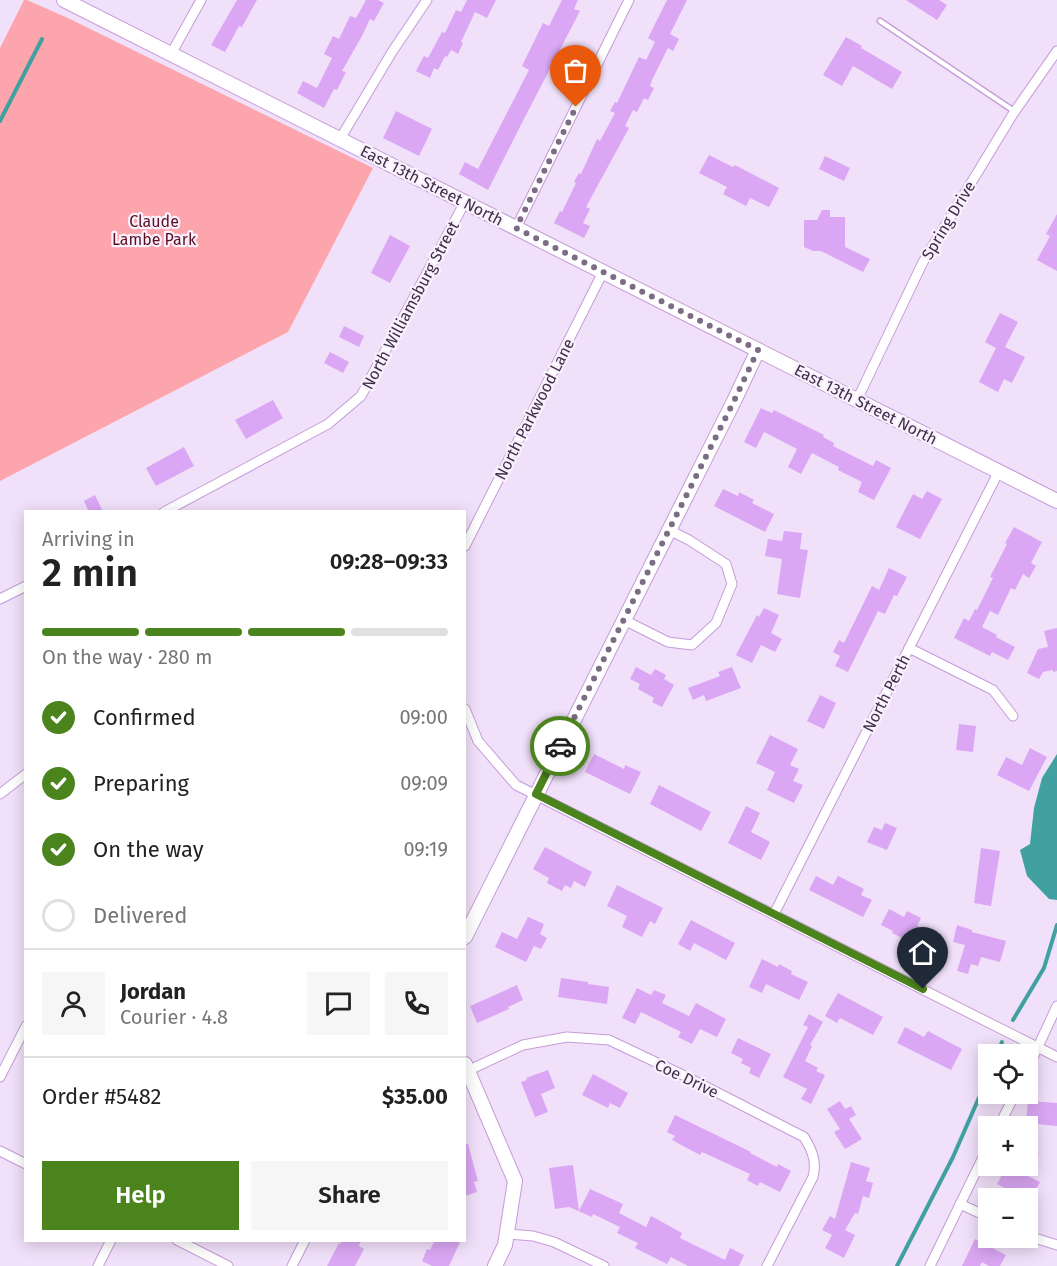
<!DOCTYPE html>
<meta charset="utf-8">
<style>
body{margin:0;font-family:"Fira Sans",sans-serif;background:#f6f6f6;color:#222;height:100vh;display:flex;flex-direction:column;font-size:22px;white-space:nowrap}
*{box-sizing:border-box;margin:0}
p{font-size:20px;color:#767676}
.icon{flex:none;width:33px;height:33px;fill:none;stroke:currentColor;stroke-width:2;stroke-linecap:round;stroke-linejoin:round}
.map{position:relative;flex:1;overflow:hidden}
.drawer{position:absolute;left:24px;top:510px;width:442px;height:732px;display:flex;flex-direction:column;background:#fff;border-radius:0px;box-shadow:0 3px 15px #0003}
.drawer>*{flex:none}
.tools{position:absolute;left:978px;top:1044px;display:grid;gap:12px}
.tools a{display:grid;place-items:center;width:60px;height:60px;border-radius:0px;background:#fff;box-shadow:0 3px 15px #0003;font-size:30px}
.pin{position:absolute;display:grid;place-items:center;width:51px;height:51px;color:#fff;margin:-62px -26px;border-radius:50% 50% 50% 0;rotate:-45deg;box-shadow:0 0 6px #0007}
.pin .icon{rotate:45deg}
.courier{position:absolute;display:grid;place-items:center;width:60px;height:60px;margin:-30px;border:4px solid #4b831d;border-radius:50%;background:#fff;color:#222;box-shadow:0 2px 8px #0007}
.overview em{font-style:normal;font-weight:600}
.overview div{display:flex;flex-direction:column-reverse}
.overview{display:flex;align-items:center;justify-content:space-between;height:102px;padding:0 18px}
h1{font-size:39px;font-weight:600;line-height:45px}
.bar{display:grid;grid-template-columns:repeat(4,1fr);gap:9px 6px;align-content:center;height:72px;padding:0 18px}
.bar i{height:8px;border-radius:4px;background:#e0e0e0}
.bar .on{background:#4b831d}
.bar p{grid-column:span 4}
.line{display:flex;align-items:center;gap:15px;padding:0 18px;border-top:2px solid #e0e0e0}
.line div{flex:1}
.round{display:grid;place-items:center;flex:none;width:63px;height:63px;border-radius:0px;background:#f6f6f6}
ol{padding:0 18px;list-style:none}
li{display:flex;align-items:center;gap:18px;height:66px}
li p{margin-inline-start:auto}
li .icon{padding:6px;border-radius:50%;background:#4b831d;color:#fff;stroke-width:4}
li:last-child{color:#767676}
li i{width:33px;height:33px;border:3px solid #e0e0e0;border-radius:50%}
.cta{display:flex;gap:12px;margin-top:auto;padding:12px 18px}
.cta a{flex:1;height:69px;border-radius:0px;background:#4b831d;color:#fff;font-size:24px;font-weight:600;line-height:69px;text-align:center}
.cta a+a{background:#f6f6f6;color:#222}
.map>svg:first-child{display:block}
.green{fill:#fda5ac}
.water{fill:#40a1a0}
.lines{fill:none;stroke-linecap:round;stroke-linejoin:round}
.stream{stroke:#40a1a0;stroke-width:4}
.building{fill:#dba7f4}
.lane-casing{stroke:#c59cd8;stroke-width:7}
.street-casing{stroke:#c59cd8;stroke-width:11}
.secondary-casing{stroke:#c59cd8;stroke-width:16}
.lane{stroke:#fff;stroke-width:4.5}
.street{stroke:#fff;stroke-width:9}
.secondary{stroke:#fff;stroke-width:14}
.done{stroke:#7d6c85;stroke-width:6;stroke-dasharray:0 10.8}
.route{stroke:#4b831d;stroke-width:8}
.labels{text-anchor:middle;stroke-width:4.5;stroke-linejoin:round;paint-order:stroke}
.street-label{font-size:16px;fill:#3f2e47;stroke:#f9f1fd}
.park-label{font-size:16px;fill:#5c1020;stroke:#f9f1fd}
</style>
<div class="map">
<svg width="1057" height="1266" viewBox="0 0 1057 1266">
<rect width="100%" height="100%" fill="#f1e0f9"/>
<polygon class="green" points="24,0 27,0 70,19 373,168 288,332 0,481 0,48"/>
<polygon class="water" points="1057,754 1057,900 1049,899 1027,876 1020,850 1030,844 1034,808 1042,778"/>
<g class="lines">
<g class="stream">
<polyline points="0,121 42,39"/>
<polyline points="1013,1020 1044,968 1057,925"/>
<polyline points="997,1054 1002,1042"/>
<polyline points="897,1266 953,1157 988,1077"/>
</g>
</g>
<g class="building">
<polygon points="237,0 257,0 242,27 239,26 225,52 211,45"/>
<polygon points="366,0 378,0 384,3 374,21 370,19 362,36 342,71 346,72 337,90 334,89 324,108 297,93 303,81 317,88 332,58 324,54 333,36 339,39 350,16 356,18"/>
<polygon points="467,0 496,0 487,18 475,12 461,42 463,43 458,54 451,50 447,57 445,56 438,70 434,68 430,78 416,71 424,56 428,58 442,32 445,33 456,10 461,12"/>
<polygon points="562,0 578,0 574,9 580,11 525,117 488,190 459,174 465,162 478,169 529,70 522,66 543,23 549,26"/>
<polygon points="667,0 687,0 670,34 679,39 673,51 668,48 652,80 650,86 654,88 648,100 644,98 637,112 633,110 625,126 629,128 586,207 590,209 583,223 590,226 584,238 554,223 560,211 562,212 576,183 574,182 579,173 581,174 597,139 600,141 615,113 610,111 615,102 617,103 639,57 646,60 655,42 648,38"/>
<polygon points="906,0 939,0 947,5 937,20"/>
<polygon points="846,37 862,46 861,48 902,72 892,89 853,66 842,86 823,75"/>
<polygon points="396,111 432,129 419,156 383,138"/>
<polygon points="709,155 733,167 735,165 779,188 769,207 750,198 746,206 723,194 727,187 699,173"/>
<polygon points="825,156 850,168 844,181 819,169"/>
<polygon points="822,210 830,210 830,217 845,217 845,247 870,259 863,272 821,251 813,251 804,247 804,220 817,220"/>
<polygon points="1057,214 1057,271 1037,260 1050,236 1046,234"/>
<polygon points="390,235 410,246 390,283 371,273"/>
<polygon points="1000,313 1018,322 1005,347 1025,357 1012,383 1004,379 998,392 979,382 996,348 985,342"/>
<polygon points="344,326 364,336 359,347 339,337"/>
<polygon points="330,352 349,362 343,373 324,363"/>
<polygon points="273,400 283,418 246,439 235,420"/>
<polygon points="761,408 772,413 774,410 824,435 823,437 834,443 833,446 873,466 876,460 891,468 874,500 858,492 862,482 838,470 839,467 812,453 801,474 788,467 797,449 764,432 756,448 744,442"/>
<polygon points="184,447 194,466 156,486 146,468"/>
<polygon points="723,489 738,496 739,492 754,500 752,503 774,514 765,532 714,506"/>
<polygon points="927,491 942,499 920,539 896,527 913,494 922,499"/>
<polygon points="95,495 103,512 89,512 84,501"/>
<polygon points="1014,527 1042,542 1031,563 1036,566 1029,578 1023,574 1015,590 1011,588 998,615 990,611 982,627 997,635 996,637 1015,647 1008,660 992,652 990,656 954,638 964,618 969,621 975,609 977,610 993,578 990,577 1007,544 1005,543"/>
<polygon points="784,531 802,533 800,549 808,550 800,598 777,594 782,559 765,556 768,539 782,541"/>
<polygon points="889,568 907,577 897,596 894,595 885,614 878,611 848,672 835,666 840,656 833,652 839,640 844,643 872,586 879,590"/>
<polygon points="764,608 779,615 771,633 782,639 775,652 761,645 752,663 736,655 757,615 759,617"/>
<polygon points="1057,628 1057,671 1053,672 1053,670 1043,672 1039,679 1027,673 1038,649 1048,647 1044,631"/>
<polygon points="636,667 651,675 655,669 666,675 664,679 674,685 662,707 652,702 654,698 638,689 640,684 630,679"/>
<polygon points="732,667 741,688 706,701 704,695 693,700 688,688 720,676 718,672"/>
<polygon points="820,695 836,703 824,729 807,721"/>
<polygon points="959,724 976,726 973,752 956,750"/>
<polygon points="770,735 798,749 790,765 799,769 793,781 803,785 794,803 767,790 775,772 756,763"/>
<polygon points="1030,748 1047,757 1029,791 997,775 1006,757 1022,765"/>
<polygon points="594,754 624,769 625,765 641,772 630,794 585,772"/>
<polygon points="659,785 711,812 701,831 650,804"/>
<polygon points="746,806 760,813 751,832 770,842 761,860 728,843"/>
<polygon points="885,823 897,828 887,850 867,842 874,827 882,830"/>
<polygon points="545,847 592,872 585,887 574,881 571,888 565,885 562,891 547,883 549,878 533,869"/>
<polygon points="981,848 1000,851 991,906 974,903"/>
<polygon points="816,876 833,885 838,876 864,889 861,895 872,900 863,917 809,890"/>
<polygon points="617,885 663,908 655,924 650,921 642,937 622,927 627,916 607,906"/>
<polygon points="889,909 904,917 907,911 921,918 917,926 926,930 919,946 892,933 893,931 881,925"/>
<polygon points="528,917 544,924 540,934 547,938 541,949 534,946 526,962 495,947 502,932 517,939"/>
<polygon points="691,920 735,943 726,960 694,943 690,951 678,944"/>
<polygon points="957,925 972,930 972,932 1006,941 1000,962 981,957 978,966 971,964 968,974 957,971 965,945 953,942"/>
<polygon points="762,959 778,967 779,964 792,971 791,974 808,982 799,1000 766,984 762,993 749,987"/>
<polygon points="561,978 588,982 588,984 609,987 607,1004 558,997"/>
<polygon points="517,985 523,1000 508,1007 509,1009 477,1023 470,1006"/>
<polygon points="637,988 651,995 654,990 666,995 662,1003 689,1016 696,1003 726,1019 717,1037 700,1029 692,1044 678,1037 681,1032 641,1012 635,1024 622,1018"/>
<polygon points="838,993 883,1017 873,1035 840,1018 837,1023 825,1016"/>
<polygon points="809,1014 823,1022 810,1045 812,1046 805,1061 818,1068 816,1071 825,1075 811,1104 801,1099 807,1089 783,1077 808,1027 803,1025"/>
<polygon points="905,1027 924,1037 928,1031 962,1049 951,1070 897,1043"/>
<polygon points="738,1038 771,1054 759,1078 749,1073 751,1068 741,1063 743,1059 731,1053"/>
<polygon points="548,1070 555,1088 541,1094 548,1112 535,1117 521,1082 527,1080 526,1078"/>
<polygon points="593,1074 628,1093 620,1108 610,1103 608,1108 582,1095"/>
<polygon points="840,1101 845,1109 851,1106 856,1115 849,1119 862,1139 845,1149 834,1132 840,1129 827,1109"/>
<polygon points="1028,1101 1057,1103 1057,1126 1026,1123"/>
<polygon points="675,1115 751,1152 750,1153 777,1167 778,1164 791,1171 780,1192 760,1182 758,1186 747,1180 750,1174 702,1152 700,1155 672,1140 675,1136 667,1132"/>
<polygon points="465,1144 468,1144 478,1181 474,1182 477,1192 465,1196"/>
<polygon points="1028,1147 1039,1153 1028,1176 1040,1182 1030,1201 997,1184 1007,1166 1028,1166"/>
<polygon points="851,1162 870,1168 866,1181 873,1183 869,1198 863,1196 858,1214 855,1213 845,1230 855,1235 844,1258 825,1248 832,1235 822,1230 830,1216 835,1219"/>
<polygon points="573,1165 579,1211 590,1189 623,1204 619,1213 646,1227 651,1216 682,1233 680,1238 725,1260 730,1248 744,1255 739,1266 688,1266 671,1257 667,1264 635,1248 638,1243 617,1233 620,1227 593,1214 592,1217 569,1207 555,1209 549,1168"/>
<polygon points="975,1239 1006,1255 1000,1266 989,1266 982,1262 980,1266 962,1266"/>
<polygon points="342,1240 361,1240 359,1246 364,1249 355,1266 327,1266 339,1243 341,1244"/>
<polygon points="435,1240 461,1240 449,1266 432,1266 422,1261 427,1249 430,1250"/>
</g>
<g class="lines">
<g class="lane-casing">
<polyline id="lane" points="880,21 1014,111"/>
</g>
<g class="street-casing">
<g id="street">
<polyline points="171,54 201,0"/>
<polyline points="340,139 392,52 427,0"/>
<polyline points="516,228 629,0"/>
<polyline points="857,400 923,262 1013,114 1057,51"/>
<polyline points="164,512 328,424 361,396 465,202"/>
<polyline points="465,546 603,272"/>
<polyline points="0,599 26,586"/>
<polyline points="624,620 668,642 692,645 716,623 732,584 726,564 689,540 669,530"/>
<polyline points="909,648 993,690 1013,716"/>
<polyline points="465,709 478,741 516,785 1057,1057"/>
<polyline points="0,794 26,774"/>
<polyline points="774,914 999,471"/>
<polyline points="1028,1068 1057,1006"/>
<path d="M465 1072 523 1045 567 1037 609 1040 687 1077 804 1137C812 1150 817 1161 813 1177L767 1266"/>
<polyline points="0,1077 26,1026"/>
<polyline points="999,1126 1015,1094"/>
<polyline points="0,1151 26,1164"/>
<polyline points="960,1204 988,1217"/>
<polyline points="507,1234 533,1236 554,1242 604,1266"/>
<polyline points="1028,1236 1057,1245"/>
<polyline points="177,1240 228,1266"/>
<polyline points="98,1266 111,1240"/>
<polyline points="292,1266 305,1240"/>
<polyline points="930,1266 988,1147"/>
</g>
</g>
<g class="secondary-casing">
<g id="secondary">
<polyline points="64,0 1057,501"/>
<polyline points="465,937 734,401 758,350"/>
<polyline points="465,1064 515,1181 505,1245 495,1266"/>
</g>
</g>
<use href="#lane" class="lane"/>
<use href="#street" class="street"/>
<use href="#secondary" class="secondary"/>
</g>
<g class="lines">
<polyline class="done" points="560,746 734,401 758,350 516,228 576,107"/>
<polyline class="route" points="560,746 536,794 923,989"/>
</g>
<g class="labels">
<g class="street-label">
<text transform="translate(432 185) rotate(27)" y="6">East 13th Street North</text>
<text transform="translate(948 220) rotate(-59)" y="6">Spring Drive</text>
<text transform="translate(410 305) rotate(-62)" y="6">North Williamsburg Street</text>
<text transform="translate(866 404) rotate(27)" y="6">East 13th Street North</text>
<text transform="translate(534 409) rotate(-63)" y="6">North Parkwood Lane</text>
<text transform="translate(886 693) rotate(-63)" y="6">North Perth</text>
<text transform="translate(687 1078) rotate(26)" y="6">Coe Drive</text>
</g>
<g class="park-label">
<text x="154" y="227">Claude<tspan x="154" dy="18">Lambe Park</tspan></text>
</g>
</g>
</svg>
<div class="tools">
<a><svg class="icon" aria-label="locate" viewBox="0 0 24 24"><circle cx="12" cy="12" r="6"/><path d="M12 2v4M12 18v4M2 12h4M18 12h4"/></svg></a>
<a>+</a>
<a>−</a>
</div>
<div class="pin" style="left:576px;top:107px;background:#ea580c"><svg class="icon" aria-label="bag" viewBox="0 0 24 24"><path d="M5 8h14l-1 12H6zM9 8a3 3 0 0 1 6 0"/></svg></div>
<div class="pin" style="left:923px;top:989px;background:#1f2937"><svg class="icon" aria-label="home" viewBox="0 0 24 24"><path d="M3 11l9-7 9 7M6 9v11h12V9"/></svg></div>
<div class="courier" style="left:560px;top:746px"><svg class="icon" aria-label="car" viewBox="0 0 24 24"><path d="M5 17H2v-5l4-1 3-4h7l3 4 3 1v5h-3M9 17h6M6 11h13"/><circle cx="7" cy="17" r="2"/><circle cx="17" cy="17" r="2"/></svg></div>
<section class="drawer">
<div class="overview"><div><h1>2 min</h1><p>Arriving in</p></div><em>09:28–09:33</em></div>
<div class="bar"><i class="on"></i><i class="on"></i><i class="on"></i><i></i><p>On the way · 280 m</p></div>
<ol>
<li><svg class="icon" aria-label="check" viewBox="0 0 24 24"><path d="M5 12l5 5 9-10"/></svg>Confirmed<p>09:00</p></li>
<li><svg class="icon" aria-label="check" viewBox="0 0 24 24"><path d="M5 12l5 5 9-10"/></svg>Preparing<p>09:09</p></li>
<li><svg class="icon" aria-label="check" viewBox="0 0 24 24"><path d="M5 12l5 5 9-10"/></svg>On the way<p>09:19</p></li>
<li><i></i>Delivered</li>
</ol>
<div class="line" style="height:108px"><a class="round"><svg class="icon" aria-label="person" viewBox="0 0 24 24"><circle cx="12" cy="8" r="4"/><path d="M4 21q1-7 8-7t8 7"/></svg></a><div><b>Jordan</b><p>Courier · 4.8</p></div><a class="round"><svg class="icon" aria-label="chat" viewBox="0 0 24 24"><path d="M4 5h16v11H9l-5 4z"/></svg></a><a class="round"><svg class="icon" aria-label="phone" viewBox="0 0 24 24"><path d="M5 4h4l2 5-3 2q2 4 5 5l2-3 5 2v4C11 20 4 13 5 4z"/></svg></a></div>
<div class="line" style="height:78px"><div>Order #5482</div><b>$35.00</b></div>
<div class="cta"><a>Help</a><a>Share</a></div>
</section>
</div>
